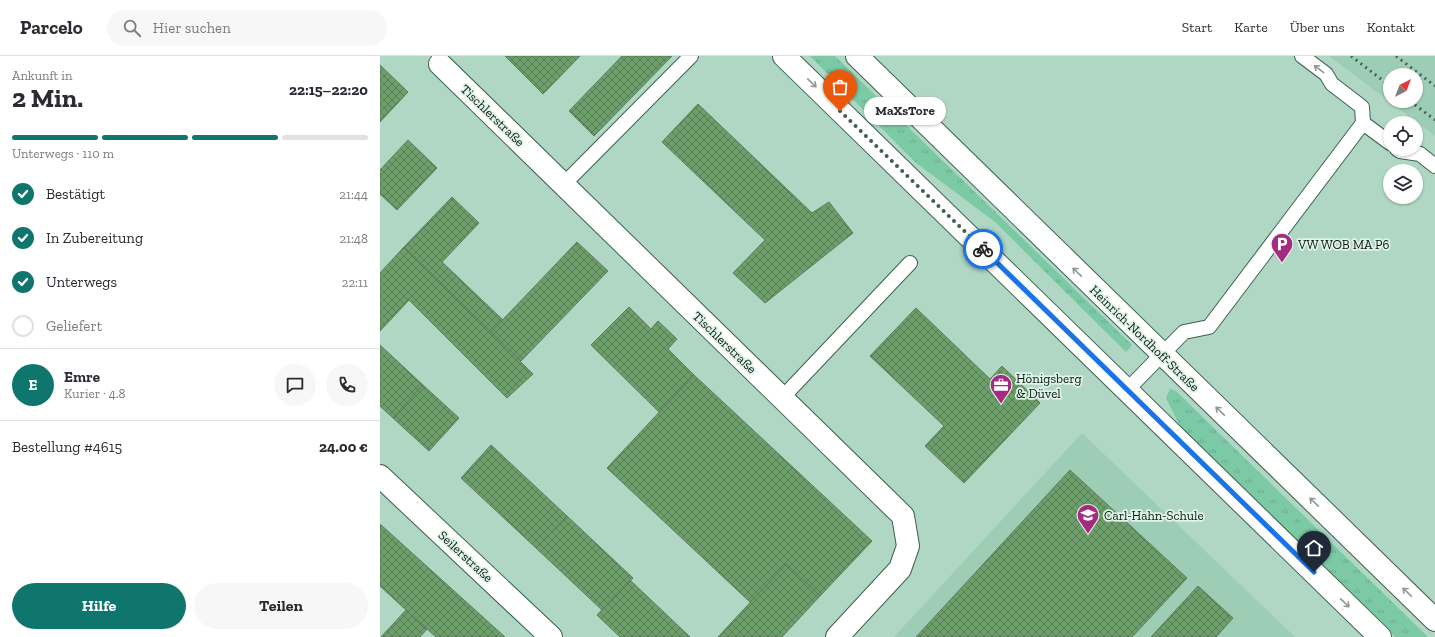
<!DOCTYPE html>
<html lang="de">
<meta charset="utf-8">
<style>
body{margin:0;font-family:"Zilla Slab",serif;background:#f7f7f7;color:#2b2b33;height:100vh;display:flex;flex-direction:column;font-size:15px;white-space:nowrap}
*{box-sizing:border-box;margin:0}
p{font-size:13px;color:#7c7c81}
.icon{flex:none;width:22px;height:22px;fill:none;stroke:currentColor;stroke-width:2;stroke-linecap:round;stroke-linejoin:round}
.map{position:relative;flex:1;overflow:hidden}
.sheet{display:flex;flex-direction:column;background:#fff;width:380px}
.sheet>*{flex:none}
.needle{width:26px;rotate:42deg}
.controls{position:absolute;left:1003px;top:12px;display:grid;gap:8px}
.controls a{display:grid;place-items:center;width:40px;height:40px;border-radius:50%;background:#fff;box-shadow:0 1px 3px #0004;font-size:20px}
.pin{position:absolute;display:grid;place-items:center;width:34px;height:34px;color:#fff;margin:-41px -17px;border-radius:50% 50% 50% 0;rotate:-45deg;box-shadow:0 0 4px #0007}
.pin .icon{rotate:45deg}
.courier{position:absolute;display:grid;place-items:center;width:40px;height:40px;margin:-20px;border:3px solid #1a73e8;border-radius:50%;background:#fff;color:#222;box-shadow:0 1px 5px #0007}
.bubble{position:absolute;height:28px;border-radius:14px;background:#fff;box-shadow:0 1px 3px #0004;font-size:13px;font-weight:700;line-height:28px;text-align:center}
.summary em{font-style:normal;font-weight:700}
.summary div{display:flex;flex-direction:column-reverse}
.summary{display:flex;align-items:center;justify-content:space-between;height:68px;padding:0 12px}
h1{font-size:26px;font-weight:700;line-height:30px}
.bar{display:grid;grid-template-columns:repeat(4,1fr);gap:6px 4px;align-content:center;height:48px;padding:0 12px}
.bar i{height:5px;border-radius:3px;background:#e1e1e2}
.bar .on{background:#0f766e}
.bar p{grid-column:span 4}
.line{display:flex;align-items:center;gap:10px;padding:0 12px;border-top:1px solid #e1e1e2}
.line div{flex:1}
.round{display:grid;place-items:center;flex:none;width:42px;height:42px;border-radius:21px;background:#f7f7f7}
ol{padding:0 12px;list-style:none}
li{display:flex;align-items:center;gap:12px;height:44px}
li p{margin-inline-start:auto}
li .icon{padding:4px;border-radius:50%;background:#0f766e;color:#fff;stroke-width:4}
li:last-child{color:#7c7c81}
li i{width:22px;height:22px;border:2px solid #e1e1e2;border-radius:50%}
.cta{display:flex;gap:8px;margin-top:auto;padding:8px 12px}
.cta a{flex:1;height:46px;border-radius:24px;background:#0f766e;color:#fff;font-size:16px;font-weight:700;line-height:46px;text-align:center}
.cta a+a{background:#f7f7f7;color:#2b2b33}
header{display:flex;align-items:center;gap:24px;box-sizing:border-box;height:56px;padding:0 20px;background:#fff;border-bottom:1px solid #e1e1e2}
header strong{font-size:19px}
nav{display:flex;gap:22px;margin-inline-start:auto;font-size:14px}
.search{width:280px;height:36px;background:#f7f7f7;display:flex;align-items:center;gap:10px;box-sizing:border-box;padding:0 14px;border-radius:22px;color:#7c7c81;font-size:15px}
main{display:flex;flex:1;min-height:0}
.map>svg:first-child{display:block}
.built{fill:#9ecdb6;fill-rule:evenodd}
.grass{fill:url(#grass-tufts)}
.building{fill:url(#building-cross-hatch);stroke:#617a5f}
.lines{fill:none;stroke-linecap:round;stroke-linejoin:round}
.lane-casing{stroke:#3d6150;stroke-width:16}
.street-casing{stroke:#3d6150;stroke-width:24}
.secondary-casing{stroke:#3d6150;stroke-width:24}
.lane{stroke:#fff;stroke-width:14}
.street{stroke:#fff;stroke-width:22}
.secondary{stroke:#fff;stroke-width:22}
.rail{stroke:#496256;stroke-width:3;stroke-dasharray:2 4;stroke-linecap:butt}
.oneway{stroke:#919894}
.done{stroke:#445c50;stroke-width:4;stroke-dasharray:0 7.2}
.route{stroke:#1a73e8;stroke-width:5}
.labels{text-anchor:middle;stroke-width:3.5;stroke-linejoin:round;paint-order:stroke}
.street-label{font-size:13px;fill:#0a1912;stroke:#dff3e8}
.poi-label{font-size:13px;fill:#0a1912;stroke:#dff3e8;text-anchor:start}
</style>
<header>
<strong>Parcelo</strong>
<div class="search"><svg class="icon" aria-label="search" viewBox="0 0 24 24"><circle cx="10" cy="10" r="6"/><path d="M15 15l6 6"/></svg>Hier suchen</div>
<nav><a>Start</a><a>Karte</a><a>Über uns</a><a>Kontakt</a></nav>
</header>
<main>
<section class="sheet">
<div class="summary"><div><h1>2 Min.</h1><p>Ankunft in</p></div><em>22:15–22:20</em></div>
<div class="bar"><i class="on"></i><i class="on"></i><i class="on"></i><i></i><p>Unterwegs · 110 m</p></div>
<ol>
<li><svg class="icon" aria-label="check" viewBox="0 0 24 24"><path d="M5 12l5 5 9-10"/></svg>Bestätigt<p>21:44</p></li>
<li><svg class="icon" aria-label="check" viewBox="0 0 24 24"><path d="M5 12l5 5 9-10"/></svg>In Zubereitung<p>21:48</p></li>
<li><svg class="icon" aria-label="check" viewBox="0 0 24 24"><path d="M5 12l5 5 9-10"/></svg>Unterwegs<p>22:11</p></li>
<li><i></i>Geliefert</li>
</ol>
<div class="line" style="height:72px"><b class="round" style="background:#0f766e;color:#fff">E</b><div><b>Emre</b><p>Kurier · 4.8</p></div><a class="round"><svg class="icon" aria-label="chat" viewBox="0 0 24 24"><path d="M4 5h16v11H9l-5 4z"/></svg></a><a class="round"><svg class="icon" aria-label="phone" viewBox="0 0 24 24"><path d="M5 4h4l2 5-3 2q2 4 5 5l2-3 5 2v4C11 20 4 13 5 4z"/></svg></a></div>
<div class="line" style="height:52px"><div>Bestellung #4615</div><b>24.00 €</b></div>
<div class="cta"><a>Hilfe</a><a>Teilen</a></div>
</section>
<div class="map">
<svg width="1055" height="581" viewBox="0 0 1055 581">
<defs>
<pattern id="grass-tufts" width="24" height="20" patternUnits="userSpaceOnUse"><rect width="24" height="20" fill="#7bc9a5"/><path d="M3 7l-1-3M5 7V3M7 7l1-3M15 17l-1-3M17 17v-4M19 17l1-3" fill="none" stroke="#69ac8d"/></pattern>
<pattern id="building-cross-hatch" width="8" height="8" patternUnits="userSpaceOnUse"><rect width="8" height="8" fill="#6c9f69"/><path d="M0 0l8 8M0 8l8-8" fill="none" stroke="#578155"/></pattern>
</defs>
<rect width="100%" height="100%" fill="#afd7c3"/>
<g class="built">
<path d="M949 0H1055V80ZM1010 19H1036V45H1010Z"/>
<polygon points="702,377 915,581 514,581"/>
</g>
<g class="grass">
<polygon points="430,0 455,0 752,289 746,296 615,166 535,106"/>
<polygon points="790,333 796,335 1048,581 1015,581 801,372 786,342"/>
</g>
<g class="building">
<polygon points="125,0 200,0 163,38"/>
<polygon points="242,0 292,0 214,80 189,55"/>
<polygon points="0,9 28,36 0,66"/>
<polygon points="318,48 432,157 449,146 473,177 385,247 353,217 385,184 282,86"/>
<polygon points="28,84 57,112 17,154 0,138 0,114"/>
<polygon points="72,141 99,167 62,206 123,264 111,276 24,191"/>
<polygon points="197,186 228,215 141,305 111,276"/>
<polygon points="24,191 153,318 127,342 29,244 0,275 0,217"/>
<polygon points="249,251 271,273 278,265 297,283 288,293 314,319 279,356 211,289"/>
<polygon points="536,252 610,323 622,310 660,347 584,427 545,390 564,370 490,300"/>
<polygon points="0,289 43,329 13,362 0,350"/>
<polygon points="314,319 492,485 440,540 406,508 371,547 227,412"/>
<polygon points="43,329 79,362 49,395 13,362"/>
<polygon points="111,389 187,460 156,492 81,422"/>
<polygon points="690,414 807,522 752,581 536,581"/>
<polygon points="187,460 253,522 222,554 156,492"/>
<polygon points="0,468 125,581 56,581 26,554 0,530"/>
<polygon points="406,508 440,540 402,581 338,581"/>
<polygon points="250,524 310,581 240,581 217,559"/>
<polygon points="818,530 853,562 836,581 771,581"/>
<polygon points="26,554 47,573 40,581 1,581"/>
</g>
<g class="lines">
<g class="lane-casing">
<g id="lane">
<polyline points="983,67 1010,87"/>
<polyline points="1017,93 1020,95 1040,98 1055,110"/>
<polyline points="184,128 311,0"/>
<polyline points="747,334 804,276 829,271 983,67 982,51 952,28 946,18 922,0"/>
<polyline points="402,342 530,207"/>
</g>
</g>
<g class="street-casing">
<g id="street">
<polyline points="60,8 523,460 528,490 520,513 457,581"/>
<polyline points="0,420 171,581"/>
</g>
</g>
<g class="secondary-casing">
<g id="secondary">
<polyline points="404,0 1000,581"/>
<polyline points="477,0 1055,564"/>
</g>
</g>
<use href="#lane" class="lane"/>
<use href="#street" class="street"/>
<use href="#secondary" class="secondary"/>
<g class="rail">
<polyline points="971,0 1010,30"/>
<polyline points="1016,0 1055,30"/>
<polyline points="1030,45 1055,64"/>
</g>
</g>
<defs><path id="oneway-shaft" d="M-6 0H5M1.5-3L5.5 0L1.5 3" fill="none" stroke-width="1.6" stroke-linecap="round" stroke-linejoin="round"/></defs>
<g class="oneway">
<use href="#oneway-shaft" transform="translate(939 13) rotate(-143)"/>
<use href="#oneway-shaft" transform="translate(432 27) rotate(44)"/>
<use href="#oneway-shaft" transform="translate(697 216) rotate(-136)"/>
<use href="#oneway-shaft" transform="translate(840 355) rotate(-136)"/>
<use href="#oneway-shaft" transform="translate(934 446) rotate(-136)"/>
<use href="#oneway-shaft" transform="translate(1027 536) rotate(-136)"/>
<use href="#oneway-shaft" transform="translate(965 547) rotate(44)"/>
</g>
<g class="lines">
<polyline class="done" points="460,55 603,193"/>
<polyline class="route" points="603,193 934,516"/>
</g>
<defs>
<g id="parking-pin" transform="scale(1.15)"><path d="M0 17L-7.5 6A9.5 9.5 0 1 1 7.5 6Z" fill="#a52b80" stroke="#dff3e8"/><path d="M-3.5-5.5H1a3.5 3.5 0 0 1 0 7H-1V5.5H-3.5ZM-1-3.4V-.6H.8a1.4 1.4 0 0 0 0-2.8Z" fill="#fff"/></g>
<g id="office-pin" transform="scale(1.15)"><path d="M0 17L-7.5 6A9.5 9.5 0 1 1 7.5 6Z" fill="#a52b80" stroke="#dff3e8"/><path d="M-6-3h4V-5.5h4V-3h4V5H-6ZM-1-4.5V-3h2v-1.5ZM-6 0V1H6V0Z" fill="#fff"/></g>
<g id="school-pin" transform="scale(1.15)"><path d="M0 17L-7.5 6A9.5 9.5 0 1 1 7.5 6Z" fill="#a52b80" stroke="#dff3e8"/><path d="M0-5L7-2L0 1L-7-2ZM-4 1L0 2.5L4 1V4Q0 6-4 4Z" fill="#fff"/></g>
</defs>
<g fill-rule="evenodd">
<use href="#parking-pin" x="902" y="188"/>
<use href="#office-pin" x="621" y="329"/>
<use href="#school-pin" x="708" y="459"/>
</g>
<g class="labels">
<g class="street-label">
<text transform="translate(113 59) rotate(44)" y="5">Tischlerstraße</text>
<text transform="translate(765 282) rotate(44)" y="5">Heinrich-Nordhoff-Straße</text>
<text transform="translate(345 286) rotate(44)" y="5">Tischlerstraße</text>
<text transform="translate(86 500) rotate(43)" y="5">Seilerstraße</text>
</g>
<g class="poi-label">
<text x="918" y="193">VW WOB MA P6</text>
<text x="636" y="327">Hönigsberg<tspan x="636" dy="15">&amp; Düvel</tspan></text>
<text x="724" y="464">Carl-Hahn-Schule</text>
</g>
</g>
</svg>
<div class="controls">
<a><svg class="needle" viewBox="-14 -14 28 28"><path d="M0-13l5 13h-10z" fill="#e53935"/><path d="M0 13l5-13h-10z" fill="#7c7c81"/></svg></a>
<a><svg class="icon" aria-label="locate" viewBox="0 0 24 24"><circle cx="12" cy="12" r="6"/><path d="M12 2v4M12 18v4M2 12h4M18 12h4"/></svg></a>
<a><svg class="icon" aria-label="layers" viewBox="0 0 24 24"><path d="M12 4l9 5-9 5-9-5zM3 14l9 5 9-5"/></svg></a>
</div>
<div class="pin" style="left:460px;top:55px;background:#ea580c"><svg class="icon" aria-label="bag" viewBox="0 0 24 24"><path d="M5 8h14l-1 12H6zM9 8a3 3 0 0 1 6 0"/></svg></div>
<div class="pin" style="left:934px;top:516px;background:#1f2937"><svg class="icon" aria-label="home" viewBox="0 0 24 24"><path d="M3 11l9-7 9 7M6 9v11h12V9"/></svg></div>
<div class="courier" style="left:603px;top:193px"><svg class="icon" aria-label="bike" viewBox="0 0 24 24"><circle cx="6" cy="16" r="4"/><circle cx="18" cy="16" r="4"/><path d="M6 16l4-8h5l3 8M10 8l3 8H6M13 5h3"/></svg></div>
<div class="bubble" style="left:484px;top:41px;width:82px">MaXsTore</div>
</div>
</main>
